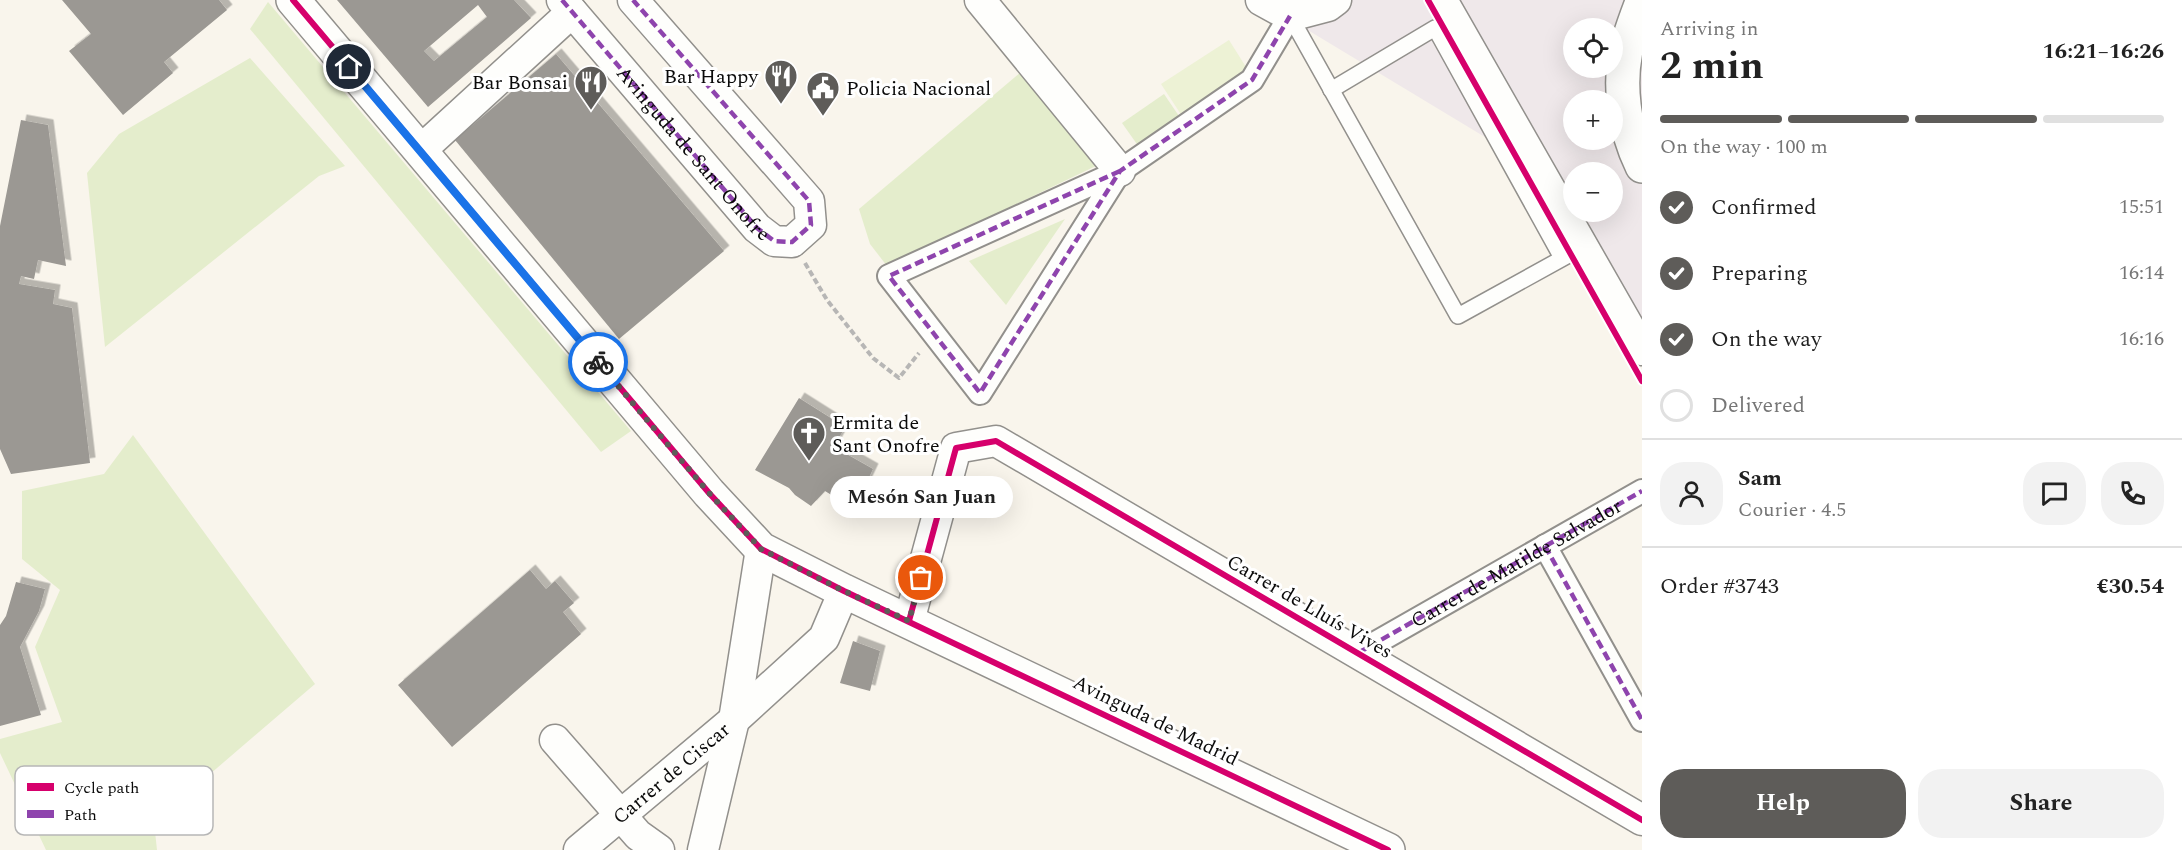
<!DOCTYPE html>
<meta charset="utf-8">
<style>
body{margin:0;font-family:Spectral,serif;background:#f2f2f2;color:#222;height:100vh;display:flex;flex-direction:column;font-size:22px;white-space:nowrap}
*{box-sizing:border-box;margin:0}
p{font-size:20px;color:#767676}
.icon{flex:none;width:33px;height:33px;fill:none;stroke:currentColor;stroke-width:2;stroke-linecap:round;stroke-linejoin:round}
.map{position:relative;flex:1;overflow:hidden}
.details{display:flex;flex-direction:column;background:#fff;width:540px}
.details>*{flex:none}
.fabs{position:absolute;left:1563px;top:18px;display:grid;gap:12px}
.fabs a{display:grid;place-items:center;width:60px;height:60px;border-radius:50%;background:#fff;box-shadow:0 6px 24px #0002;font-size:30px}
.pin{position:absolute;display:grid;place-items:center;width:51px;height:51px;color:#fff;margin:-26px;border:3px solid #fff;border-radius:50%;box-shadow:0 2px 6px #0007}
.courier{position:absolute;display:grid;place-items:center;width:60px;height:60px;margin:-30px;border:4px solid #1a73e8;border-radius:50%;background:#fff;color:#222;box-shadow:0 2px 8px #0007}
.bubble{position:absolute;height:42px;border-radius:21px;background:#fff;box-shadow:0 6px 24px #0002;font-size:20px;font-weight:700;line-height:42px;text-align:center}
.summary em{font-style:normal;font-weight:700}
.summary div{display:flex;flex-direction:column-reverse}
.summary{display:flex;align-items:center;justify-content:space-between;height:102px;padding:0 18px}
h1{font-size:39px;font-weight:700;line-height:45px}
.bar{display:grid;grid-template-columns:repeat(4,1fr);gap:9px 6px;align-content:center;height:72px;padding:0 18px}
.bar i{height:8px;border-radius:4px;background:#e0e0e0}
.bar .current{background:#5e5c59}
.bar p{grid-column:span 4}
.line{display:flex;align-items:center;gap:15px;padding:0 18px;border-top:2px solid #e0e0e0}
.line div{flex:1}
.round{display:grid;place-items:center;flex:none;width:63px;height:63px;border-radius:24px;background:#f2f2f2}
ol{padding:0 18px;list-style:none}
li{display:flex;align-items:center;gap:18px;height:66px}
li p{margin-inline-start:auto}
li .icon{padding:6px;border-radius:50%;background:#5e5c59;color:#fff;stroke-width:4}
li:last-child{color:#767676}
li i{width:33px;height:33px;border:3px solid #e0e0e0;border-radius:50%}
.button{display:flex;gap:12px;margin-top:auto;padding:12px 18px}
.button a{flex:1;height:69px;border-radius:24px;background:#5e5c59;color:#fff;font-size:24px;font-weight:700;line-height:69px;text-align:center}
.button a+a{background:#f2f2f2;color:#222}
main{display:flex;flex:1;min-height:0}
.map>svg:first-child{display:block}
.industrial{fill:#efe8ea;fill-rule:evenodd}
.green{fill:#e4edcc}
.pitch{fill:#edf2d5}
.building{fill:#9b9893;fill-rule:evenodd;filter:url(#shadow)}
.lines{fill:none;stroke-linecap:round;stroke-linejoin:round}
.service-casing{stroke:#92908c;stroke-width:18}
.pedestrian-casing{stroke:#92908c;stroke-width:26}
.minor-casing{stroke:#92908c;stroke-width:33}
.tertiary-casing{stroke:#92908c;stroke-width:36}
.path{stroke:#b7b6b5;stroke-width:4;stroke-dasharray:6 3;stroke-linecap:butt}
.service{stroke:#fefefc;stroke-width:15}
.pedestrian{stroke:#fefefc;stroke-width:22}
.minor{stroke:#fefefc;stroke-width:30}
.tertiary{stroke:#fefefc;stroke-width:33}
.quiet{stroke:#8e44ad;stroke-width:4.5;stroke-dasharray:9 4.5;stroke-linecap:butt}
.cycleway-casing{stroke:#fff;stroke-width:10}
.cycleway{stroke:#d6006c;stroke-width:6}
.done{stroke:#5e5c59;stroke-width:6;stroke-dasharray:0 10.8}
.route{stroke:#1a73e8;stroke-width:8}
.labels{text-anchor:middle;stroke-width:6;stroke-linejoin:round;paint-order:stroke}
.poi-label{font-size:20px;fill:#0a0a0a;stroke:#fff;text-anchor:end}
.street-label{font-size:20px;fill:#0a0a0a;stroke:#fff}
.key{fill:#fff;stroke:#b6b6b6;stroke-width:1.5}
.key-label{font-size:16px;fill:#0a0a0a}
</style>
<main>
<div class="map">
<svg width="1642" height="850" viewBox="0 0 1642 850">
<defs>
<filter id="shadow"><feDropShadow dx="5.5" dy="-5.5" stdDeviation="0" flood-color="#0004"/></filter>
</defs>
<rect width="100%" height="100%" fill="#f9f5ec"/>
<path class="industrial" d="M1258 0H1642V367L1523 160ZM1574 28H1612V68H1574ZM1574 100H1612V140H1574ZM1574 172H1612V212H1574Z"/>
<g class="green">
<polygon points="268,2 631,431 601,452 250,29"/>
<polygon points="250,58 345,166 319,176 105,347 87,173 119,134"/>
<polygon points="1021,72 1100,164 887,266 870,244 859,209"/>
<polygon points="1164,94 1181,119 1139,147 1122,123"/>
<polygon points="1065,219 1006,305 969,261"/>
<polygon points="133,435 315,684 154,822 157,850 46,850 0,753 0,739 62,722 35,647 60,590 22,559 22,491 104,474"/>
</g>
<polygon class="pitch" points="1229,40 1251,75 1184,119 1161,84"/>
<g class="building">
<polygon points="62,0 219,0 227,10 164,62 173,73 123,115 69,51 91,34"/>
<path d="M337 0H514L531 18 428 107ZM478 5 487 17 434 61 424 51Z"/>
<polygon points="556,54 724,251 619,339 455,140"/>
<polygon points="21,120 48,125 66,266 38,260 34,279 21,276 19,284 55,290 53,304 72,308 90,463 11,474 0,449 0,226"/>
<polygon points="799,398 845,427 834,447 873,469 854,509 825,491 811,506 795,495 789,488 755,470"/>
<polygon points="530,570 546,589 555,581 574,603 563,612 581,634 452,747 398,685"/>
<polygon points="16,582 45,589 39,611 20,647 41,715 0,726 0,625 6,616"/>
<polygon points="853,641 880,651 870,691 840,683"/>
</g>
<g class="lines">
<g class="service-casing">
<g id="service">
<polyline points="1290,16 1458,316 1583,247"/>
<polyline points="1331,90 1435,28 1562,258"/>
</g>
</g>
<g class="pedestrian-casing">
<g id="pedestrian">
<polyline points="1120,171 889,276 980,393 1120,171 1252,80 1290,16"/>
<polyline points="1545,546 1642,720"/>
<path id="s1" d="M1358 653 1642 491"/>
</g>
</g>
<g class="minor-casing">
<g id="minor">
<polyline points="562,0 757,228 774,241 792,242 811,225 809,201 633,0"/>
<polyline points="980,0 1120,171"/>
<polyline points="1261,0 1290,16 1328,6 1336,0"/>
<polyline points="1442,0 1642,350"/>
<polyline points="420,151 572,12"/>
<polyline points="909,621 956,448 996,441 1642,820"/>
<polyline points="555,740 638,835 659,850"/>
<path id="s2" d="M579 850 734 720 824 638 844 591"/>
<polyline points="703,850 734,720 761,549"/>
</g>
</g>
<g class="tertiary-casing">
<g id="tertiary">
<polyline points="293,0 709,493 761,549 844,591 1388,850"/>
<path d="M1642 2C1637 15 1632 29 1628 42 1617 83 1624 129 1642 166"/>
</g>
</g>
<polyline class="path" points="805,263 827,300 873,358 899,378 919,353"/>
<use href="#service" class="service"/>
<use href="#pedestrian" class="pedestrian"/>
<use href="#minor" class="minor"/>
<use href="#tertiary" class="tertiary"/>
<g class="quiet">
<path id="s3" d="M562 0 757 228 774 241 792 242 811 225 809 201 633 0"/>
<polyline points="1120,171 889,276 980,393 1120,171 1252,80 1290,16"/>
<polyline points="1545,546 1642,720"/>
<polyline points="1358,653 1642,491"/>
</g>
<g class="cycleway-casing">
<g id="cycleway">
<polyline points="293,0 709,493 761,549 844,591 1388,850"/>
<polyline points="1428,0 1642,381"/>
<polyline points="909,621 956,448 996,441 1642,820"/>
</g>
</g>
<use href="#cycleway" class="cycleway"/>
</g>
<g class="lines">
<polyline class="done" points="598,362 709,493 761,549 844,591 909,621 921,578"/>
<polyline class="route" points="349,67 598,362"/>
</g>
<defs>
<g id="restaurant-pin" transform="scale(1.725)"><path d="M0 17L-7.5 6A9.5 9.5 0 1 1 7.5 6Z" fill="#5e5c59" stroke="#fff"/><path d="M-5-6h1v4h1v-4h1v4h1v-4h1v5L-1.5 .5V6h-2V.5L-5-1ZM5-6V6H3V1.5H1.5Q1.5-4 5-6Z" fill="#fff"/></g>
<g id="civic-pin" transform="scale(1.725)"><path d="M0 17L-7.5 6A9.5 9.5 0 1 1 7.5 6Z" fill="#5e5c59" stroke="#fff"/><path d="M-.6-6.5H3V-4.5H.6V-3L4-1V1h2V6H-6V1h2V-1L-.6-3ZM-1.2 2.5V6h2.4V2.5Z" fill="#fff"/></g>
<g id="church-pin" transform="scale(1.725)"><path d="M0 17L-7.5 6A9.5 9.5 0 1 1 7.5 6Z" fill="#5e5c59" stroke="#fff"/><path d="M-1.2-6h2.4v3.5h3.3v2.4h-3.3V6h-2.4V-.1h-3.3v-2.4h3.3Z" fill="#fff"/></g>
</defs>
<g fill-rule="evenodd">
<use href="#restaurant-pin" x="781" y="76"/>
<use href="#restaurant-pin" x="591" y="82"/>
<use href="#civic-pin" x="823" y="88"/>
<use href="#church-pin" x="809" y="433"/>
</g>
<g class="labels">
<g class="poi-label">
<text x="758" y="83">Bar Happy</text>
<text x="568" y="89">Bar Bonsai</text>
<text x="846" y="95" text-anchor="start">Policia Nacional</text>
<text x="832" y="429" text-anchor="start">Ermita de<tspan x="832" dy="23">Sant Onofre</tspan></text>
</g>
<g class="street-label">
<text dy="7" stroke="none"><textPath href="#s3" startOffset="202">Avinguda de Sant Onofre</textPath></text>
<text dy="7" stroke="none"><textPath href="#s1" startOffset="182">Carrer de Matilde Salvador</textPath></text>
<text transform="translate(1310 606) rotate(30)" y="7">Carrer de Lluís Vives</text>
<text transform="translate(1156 720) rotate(26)" y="7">Avinguda de Madrid</text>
<text dy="7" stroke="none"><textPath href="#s2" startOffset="120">Carrer de Ciscar</textPath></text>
</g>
</g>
<rect x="15" y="766" width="198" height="69" rx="9" class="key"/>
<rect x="27" y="783" width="27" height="8" fill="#d6006c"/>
<rect x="27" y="810" width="27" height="8" fill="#8e44ad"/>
<g class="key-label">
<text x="64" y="793">Cycle path</text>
<text x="64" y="820">Path</text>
</g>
</svg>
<div class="fabs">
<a><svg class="icon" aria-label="locate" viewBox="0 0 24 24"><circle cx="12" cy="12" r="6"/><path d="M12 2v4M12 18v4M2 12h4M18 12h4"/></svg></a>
<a>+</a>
<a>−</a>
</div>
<div class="pin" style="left:921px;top:578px;background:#ea580c"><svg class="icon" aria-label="bag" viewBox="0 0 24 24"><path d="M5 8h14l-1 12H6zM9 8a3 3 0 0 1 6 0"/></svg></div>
<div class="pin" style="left:349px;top:67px;background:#1f2937"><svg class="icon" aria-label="home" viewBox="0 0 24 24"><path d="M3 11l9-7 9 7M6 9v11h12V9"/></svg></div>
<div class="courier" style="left:598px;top:362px"><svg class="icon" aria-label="bike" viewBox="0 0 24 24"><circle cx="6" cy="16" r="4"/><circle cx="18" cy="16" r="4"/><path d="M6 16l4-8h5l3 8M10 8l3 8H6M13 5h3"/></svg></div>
<div class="bubble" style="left:830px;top:476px;width:183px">Mesón San Juan</div>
</div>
<section class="details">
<div class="summary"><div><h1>2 min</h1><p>Arriving in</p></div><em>16:21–16:26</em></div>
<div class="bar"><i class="current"></i><i class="current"></i><i class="current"></i><i></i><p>On the way · 100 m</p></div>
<ol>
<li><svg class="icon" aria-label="check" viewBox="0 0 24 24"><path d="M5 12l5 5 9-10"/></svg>Confirmed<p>15:51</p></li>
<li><svg class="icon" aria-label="check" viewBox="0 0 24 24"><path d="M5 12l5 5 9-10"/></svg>Preparing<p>16:14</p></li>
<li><svg class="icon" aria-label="check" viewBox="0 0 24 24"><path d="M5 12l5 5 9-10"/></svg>On the way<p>16:16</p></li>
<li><i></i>Delivered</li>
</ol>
<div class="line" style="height:108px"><a class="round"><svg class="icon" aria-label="person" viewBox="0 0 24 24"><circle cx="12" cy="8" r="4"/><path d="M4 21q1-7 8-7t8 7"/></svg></a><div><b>Sam</b><p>Courier · 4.5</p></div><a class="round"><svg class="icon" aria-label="chat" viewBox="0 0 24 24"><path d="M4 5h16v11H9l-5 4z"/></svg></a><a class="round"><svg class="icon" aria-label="phone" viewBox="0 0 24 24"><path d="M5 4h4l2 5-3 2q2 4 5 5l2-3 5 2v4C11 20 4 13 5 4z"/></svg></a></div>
<div class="line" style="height:78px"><div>Order #3743</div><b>€30.54</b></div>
<div class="button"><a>Help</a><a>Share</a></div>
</section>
</main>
